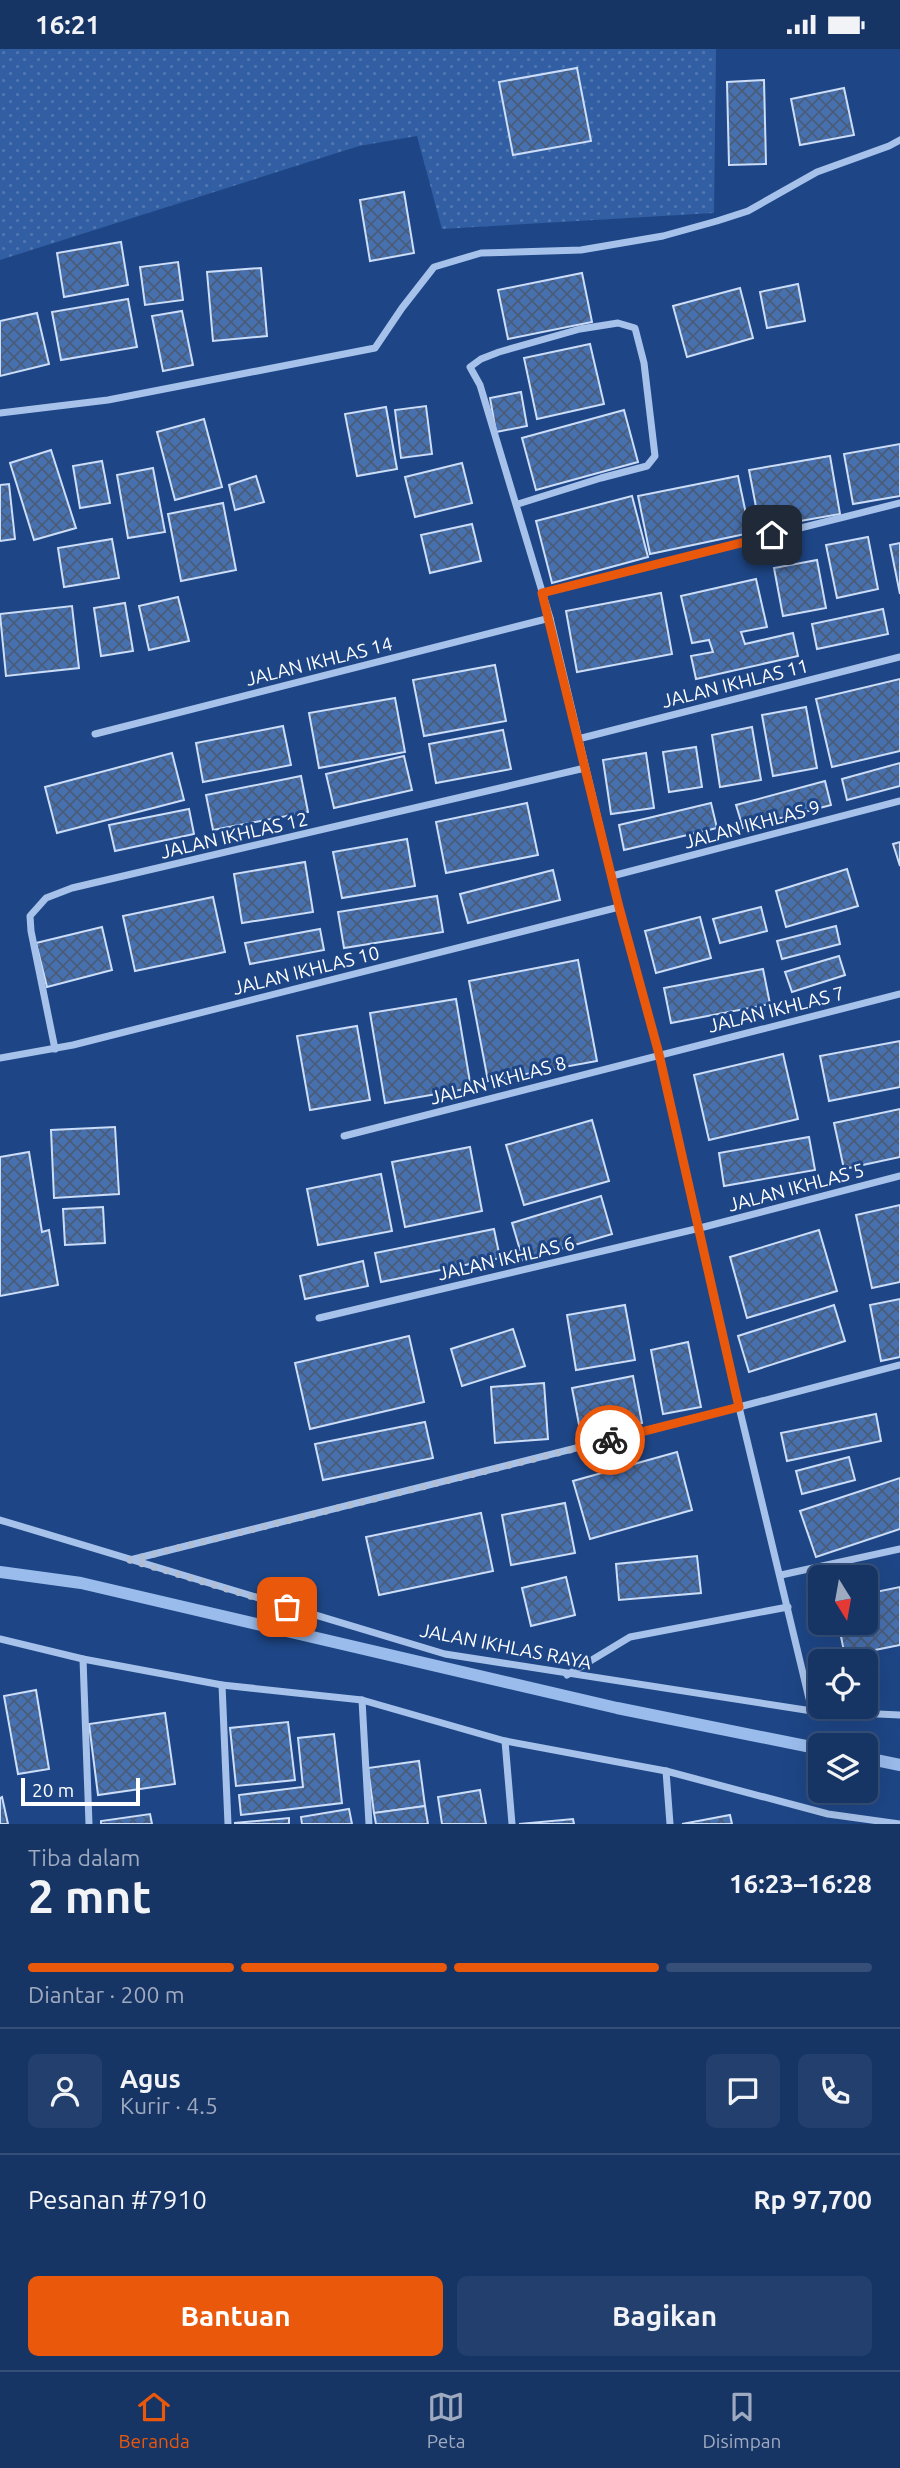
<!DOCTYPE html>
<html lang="id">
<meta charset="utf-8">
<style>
body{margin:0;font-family:Ubuntu,sans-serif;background:#233f6d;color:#f1f3f6;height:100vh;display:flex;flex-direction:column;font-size:26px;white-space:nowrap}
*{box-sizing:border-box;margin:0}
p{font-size:23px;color:#9eaabf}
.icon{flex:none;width:38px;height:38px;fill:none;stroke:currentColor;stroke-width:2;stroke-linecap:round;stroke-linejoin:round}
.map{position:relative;height:1775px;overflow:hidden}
.sheet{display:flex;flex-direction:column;background:#163464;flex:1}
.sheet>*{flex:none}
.needle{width:46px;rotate:169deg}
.buttons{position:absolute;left:808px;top:1516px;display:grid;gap:14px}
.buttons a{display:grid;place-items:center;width:70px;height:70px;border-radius:10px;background:#163464;box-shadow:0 7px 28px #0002,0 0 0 2px #354f78;font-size:35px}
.scale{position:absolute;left:21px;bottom:18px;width:119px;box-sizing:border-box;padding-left:7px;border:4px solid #fff;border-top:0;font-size:19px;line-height:24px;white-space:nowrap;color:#fff;-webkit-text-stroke:5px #1e4686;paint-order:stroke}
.pin{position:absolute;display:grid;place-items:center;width:60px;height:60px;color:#fff;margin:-30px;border-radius:14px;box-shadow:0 4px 10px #0006}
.courier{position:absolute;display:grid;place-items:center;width:70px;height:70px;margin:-35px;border:5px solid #ea580c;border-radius:50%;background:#fff;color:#222;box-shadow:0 2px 9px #0007}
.summary em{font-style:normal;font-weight:700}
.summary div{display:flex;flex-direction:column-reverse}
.summary{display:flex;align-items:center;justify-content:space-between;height:119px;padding:0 28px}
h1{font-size:46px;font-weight:700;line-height:52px}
.bar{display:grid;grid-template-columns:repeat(4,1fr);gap:10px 7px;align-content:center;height:84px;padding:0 28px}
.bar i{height:9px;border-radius:5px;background:#354f78}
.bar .active{background:#ea580c}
.bar p{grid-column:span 4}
.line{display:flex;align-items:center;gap:18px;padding:0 28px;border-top:2px solid #354f78}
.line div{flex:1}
.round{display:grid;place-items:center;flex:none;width:74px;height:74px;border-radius:10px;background:#233f6d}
.cta{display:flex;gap:14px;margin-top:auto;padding:14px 28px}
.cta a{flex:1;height:80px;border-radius:10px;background:#ea580c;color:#fff;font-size:28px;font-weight:700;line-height:80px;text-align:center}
.cta a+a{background:#233f6d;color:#f1f3f6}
.status{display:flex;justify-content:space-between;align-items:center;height:49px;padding:0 35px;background:#163464;direction:ltr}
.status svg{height:19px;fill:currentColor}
.dock{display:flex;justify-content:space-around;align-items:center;height:98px;border-top:2px solid #354f78;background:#163464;font-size:19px;color:#9eaabf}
.dock a{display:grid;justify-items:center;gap:4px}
.dock .active{color:#ea580c}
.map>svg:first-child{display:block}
.grass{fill:url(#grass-dots)}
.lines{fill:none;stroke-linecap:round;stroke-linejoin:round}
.stream{stroke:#9abcec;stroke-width:12}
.building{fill:url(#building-cross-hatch);stroke:#cbddf8;stroke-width:2}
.street{stroke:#a7c2ea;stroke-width:7}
.done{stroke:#b0bed5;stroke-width:7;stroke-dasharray:0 12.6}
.route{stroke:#ea580c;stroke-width:9}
.labels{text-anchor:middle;stroke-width:6;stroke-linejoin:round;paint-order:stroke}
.street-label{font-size:19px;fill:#fff;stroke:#1e4686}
</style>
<div class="status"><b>16:21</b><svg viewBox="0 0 49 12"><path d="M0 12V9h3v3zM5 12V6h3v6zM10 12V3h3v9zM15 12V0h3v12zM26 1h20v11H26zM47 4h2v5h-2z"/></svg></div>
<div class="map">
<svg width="900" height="1775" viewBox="0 0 900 1775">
<defs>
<pattern id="grass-dots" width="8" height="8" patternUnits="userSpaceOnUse" patternTransform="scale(1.75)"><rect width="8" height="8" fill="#325fa3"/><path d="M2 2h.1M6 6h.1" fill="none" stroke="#5177b1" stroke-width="1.8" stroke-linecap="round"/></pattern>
<pattern id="building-cross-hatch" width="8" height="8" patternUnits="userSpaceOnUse" patternTransform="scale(1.75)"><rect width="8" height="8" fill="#4770af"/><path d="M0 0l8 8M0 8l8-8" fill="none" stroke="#4a5c79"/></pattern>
</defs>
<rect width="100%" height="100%" fill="#1e4686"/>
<polygon class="grass" points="0,0 716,0 714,164 442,180 417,87 359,97 0,211"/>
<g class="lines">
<g class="stream">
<polyline points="0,1523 81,1534 617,1659 821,1700"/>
<polyline points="866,1709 900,1716"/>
</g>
</g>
<g class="building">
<polygon points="577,19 591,92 513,106 499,33"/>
<polygon points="764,31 766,115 729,116 727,33"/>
<polygon points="844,39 854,86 800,96 791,50"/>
<polygon points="404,143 414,204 370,212 360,151"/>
<polygon points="121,193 128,236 64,248 57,204"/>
<polygon points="178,213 183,251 145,256 140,218"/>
<polygon points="261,219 267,287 213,292 207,223"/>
<polygon points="582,224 592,273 508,290 498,241"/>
<polygon points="798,235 805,272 767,279 760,243"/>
<polygon points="740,239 753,289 687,308 673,257"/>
<polygon points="128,250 137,298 61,311 52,263"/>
<polygon points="182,262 193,316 163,322 152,267"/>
<polygon points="37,264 49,315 0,327 0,272"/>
<polygon points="590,295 604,355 537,370 524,309"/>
<polygon points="521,343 527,377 496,383 490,349"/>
<polygon points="426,357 432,405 401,409 395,361"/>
<polygon points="386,358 397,420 357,427 345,365"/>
<polygon points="624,361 638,413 536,441 522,389"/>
<polygon points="204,370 222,438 175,451 157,383"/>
<polygon points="900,395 900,447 853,455 844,405"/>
<polygon points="51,401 76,479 34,491 10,414"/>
<polygon points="830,407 840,465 760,479 749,421"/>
<polygon points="102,412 110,454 80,459 73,417"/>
<polygon points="462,414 472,454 415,468 405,428"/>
<polygon points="153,419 165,483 128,489 117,426"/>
<polygon points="256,427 264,453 235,461 229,436"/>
<polygon points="738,427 750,484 650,505 638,447"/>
<polygon points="9,435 15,490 0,492 0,436"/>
<polygon points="632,447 648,508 552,534 536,472"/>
<polygon points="223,454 236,521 181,532 168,465"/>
<polygon points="472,475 481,512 430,524 421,486"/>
<polygon points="868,488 878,540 837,549 826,496"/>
<polygon points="112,490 119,529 64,538 58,499"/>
<polygon points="900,494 900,545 890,496"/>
<polygon points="817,511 826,559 783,567 774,519"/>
<polygon points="756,530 767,578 741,583 745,595 793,584 798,607 696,630 691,607 713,603 709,591 692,594 681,547"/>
<polygon points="661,544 672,605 577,623 566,562"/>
<polygon points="178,548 189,592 149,601 139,557"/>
<polygon points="125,554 133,602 101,607 94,559"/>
<polygon points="72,557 79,619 6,627 0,565"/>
<polygon points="883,560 888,585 817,600 812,575"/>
<polygon points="495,616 506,672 424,687 413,631"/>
<polygon points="900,630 900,702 832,718 816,650"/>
<polygon points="395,649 405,703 319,719 309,664"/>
<polygon points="806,658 817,719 773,727 762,666"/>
<polygon points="283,677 291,716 203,733 196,694"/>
<polygon points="752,678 761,731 720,738 712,686"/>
<polygon points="503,681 511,720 436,734 429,695"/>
<polygon points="696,698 702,738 669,743 663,703"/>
<polygon points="172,704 184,751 57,784 45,738"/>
<polygon points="646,704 654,759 611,765 603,711"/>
<polygon points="404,707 412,741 334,759 326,725"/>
<polygon points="900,714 900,737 847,751 842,730"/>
<polygon points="301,727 308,763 213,781 206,746"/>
<polygon points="825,732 831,756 743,779 736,756"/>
<polygon points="527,754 538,806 446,824 436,773"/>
<polygon points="711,754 717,779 624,801 619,776"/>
<polygon points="189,760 194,785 115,802 109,776"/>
<polygon points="407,790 415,837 342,849 333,803"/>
<polygon points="900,793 900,817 893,795"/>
<polygon points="305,813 313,863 242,874 234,825"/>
<polygon points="847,820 858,857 786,878 776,842"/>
<polygon points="553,821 560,851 468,874 460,845"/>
<polygon points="437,847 443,883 344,899 338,863"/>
<polygon points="213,848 225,903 135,922 123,867"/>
<polygon points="761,858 767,882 720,894 713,870"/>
<polygon points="700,868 711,909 656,924 645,882"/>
<polygon points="836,877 840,895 782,910 777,892"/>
<polygon points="102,878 112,921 47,938 36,894"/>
<polygon points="320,880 324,901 250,915 245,894"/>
<polygon points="839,907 845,926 792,943 785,923"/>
<polygon points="578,911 597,1012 488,1032 469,932"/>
<polygon points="763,920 770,955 671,974 664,939"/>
<polygon points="456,950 471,1039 385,1054 370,964"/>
<polygon points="357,977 370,1051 310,1061 297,987"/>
<polygon points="900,992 900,1038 829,1052 820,1007"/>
<polygon points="783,1005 798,1070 709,1091 694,1026"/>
<polygon points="900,1060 900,1108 844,1120 834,1074"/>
<polygon points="592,1071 609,1132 524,1156 506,1096"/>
<polygon points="115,1078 119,1145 54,1149 51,1081"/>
<polygon points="809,1088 815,1121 724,1137 719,1104"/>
<polygon points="470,1098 482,1162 405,1178 392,1113"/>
<polygon points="29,1103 42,1183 49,1181 58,1236 0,1247 0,1108"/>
<polygon points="381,1125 392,1182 318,1196 307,1140"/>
<polygon points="601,1147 612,1185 523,1211 512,1174"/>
<polygon points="900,1156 900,1233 872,1239 856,1166"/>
<polygon points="103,1158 105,1194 65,1196 63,1160"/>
<polygon points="494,1180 500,1209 381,1233 375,1204"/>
<polygon points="819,1181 837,1242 747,1269 730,1208"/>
<polygon points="363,1212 368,1237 305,1250 300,1227"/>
<polygon points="900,1250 900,1308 881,1312 870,1256"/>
<polygon points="625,1256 635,1311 576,1321 567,1266"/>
<polygon points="834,1256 845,1292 749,1323 738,1287"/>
<polygon points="513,1280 525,1317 462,1337 451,1300"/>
<polygon points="409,1287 424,1353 310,1380 295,1314"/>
<polygon points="688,1293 701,1358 663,1365 651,1301"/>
<polygon points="633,1327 642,1374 581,1386 572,1339"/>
<polygon points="544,1334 548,1390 495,1394 491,1338"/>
<polygon points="876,1365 881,1392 787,1412 781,1384"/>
<polygon points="425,1373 433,1409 323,1431 315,1395"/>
<polygon points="677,1403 692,1461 590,1490 573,1432"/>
<polygon points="849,1408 855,1431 802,1445 796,1422"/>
<polygon points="900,1429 900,1480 816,1508 800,1462"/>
<polygon points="565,1454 575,1504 511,1516 502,1466"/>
<polygon points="481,1464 493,1522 379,1546 366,1488"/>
<polygon points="697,1507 701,1544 619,1551 616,1515"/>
<polygon points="566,1528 575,1566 531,1577 522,1539"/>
<polygon points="900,1538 900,1596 845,1607 838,1573 866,1573 866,1545"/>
<polygon points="36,1641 49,1720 18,1725 4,1647"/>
<polygon points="165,1664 175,1735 98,1746 89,1675"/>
<polygon points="288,1673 295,1731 236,1737 230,1679"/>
<polygon points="334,1685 342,1754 241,1766 239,1746 303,1738 298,1689"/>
<polygon points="419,1712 425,1757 374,1764 368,1719"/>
<polygon points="480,1741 486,1775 442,1775 438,1748"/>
<polygon points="2,1748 8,1775 0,1775 0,1749"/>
<polygon points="425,1757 428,1775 376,1775 374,1764"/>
<polygon points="349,1760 352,1775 302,1775 301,1768"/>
<polygon points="150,1765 152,1775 101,1775 101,1772"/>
<polygon points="730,1766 732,1775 682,1775"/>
<polygon points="289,1769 289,1775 235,1775 235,1774"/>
<polygon points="573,1770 574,1775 519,1775"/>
</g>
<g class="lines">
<g class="street">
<polyline points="0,364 108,351 375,299 402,259 434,218 481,204 581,201 663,187 717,172 748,162 817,123 889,97 900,91"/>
<polyline points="518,455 601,429 647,417 655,407 644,314 635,279 618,274 580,280 499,303 481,310 470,318 480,336 550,569 619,858 659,1005 739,1358 812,1662"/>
<polyline points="542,544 900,454"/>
<polyline points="95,685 550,569"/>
<polyline points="578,690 900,608"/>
<polyline points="612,827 900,752"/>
<polyline points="55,1000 31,882 30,867 46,849 72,839 585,719"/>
<polyline points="0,1009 73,996 619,858"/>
<polyline points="344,1087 900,945"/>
<polyline points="319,1269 700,1179 900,1127"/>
<polyline points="0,1471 445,1605 812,1662 900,1666"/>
<polyline points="130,1511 739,1358 900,1316"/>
<polyline points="781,1526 900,1500"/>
<polyline points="0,1590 83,1610 222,1636 362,1651 505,1692 666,1722 828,1765 900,1775"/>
<polyline points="83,1610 89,1775"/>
<polyline points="567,1626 630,1588 788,1558"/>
<polyline points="222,1636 228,1775"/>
<polyline points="362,1651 369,1775"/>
<polyline points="505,1692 512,1775"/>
<polyline points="666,1722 670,1775"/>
</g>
</g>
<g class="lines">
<polyline class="done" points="287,1558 130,1511 610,1391"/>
<polyline class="route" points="610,1391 739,1358 659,1005 619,858 542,544 772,486"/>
</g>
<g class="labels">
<g class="street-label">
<text transform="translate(319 612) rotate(-14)" y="7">JALAN IKHLAS 14</text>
<text transform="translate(735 634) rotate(-14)" y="7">JALAN IKHLAS 11</text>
<text transform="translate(752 775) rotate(-15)" y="7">JALAN IKHLAS 9</text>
<text transform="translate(234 786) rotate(-13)" y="7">JALAN IKHLAS 12</text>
<text transform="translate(306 921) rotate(-14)" y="7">JALAN IKHLAS 10</text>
<text transform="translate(776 960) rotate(-14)" y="7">JALAN IKHLAS 7</text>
<text transform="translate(498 1031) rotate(-15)" y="7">JALAN IKHLAS 8</text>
<text transform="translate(796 1138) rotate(-15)" y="7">JALAN IKHLAS 5</text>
<text transform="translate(506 1209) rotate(-13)" y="7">JALAN IKHLAS 6</text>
<text transform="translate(506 1597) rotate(11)" y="7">JALAN IKHLAS RAYA</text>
</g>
</g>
</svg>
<div class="buttons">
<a><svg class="needle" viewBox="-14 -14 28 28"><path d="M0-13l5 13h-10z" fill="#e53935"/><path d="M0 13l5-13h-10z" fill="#9eaabf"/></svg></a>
<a><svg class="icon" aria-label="locate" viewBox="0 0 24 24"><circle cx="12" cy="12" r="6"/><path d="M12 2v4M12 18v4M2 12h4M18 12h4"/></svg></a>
<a><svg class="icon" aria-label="layers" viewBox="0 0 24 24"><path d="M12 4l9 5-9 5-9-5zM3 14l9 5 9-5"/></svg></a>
</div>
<div class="scale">20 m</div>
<div class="pin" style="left:287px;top:1558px;background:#ea580c"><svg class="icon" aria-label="bag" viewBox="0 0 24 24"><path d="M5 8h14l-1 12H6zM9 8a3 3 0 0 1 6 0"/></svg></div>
<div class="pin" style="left:772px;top:486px;background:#1f2937"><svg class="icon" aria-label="home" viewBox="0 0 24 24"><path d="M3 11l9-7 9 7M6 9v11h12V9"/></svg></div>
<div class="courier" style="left:610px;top:1391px"><svg class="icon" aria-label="bike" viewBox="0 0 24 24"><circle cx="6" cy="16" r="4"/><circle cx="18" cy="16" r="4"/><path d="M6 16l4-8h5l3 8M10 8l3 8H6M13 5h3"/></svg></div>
</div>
<section class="sheet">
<div class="summary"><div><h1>2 mnt</h1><p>Tiba dalam</p></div><em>16:23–16:28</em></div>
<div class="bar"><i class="active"></i><i class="active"></i><i class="active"></i><i></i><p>Diantar · 200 m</p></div>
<div class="line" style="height:126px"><a class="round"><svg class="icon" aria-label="person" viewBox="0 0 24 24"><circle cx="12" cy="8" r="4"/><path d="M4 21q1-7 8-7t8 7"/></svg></a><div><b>Agus</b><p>Kurir · 4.5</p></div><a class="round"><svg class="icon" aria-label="chat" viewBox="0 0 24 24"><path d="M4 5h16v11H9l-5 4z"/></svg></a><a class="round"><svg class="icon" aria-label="phone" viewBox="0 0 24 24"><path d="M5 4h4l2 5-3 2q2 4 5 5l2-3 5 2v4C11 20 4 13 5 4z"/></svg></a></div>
<div class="line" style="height:91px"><div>Pesanan #7910</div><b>Rp 97,700</b></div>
<div class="cta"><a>Bantuan</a><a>Bagikan</a></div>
</section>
<nav class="dock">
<a class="active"><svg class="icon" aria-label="home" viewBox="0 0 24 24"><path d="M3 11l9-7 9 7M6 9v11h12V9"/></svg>Beranda</a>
<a><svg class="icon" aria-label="map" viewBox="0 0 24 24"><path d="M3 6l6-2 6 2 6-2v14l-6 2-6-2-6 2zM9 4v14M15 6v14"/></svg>Peta</a>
<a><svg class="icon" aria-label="saved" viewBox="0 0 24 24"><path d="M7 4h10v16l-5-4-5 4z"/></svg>Disimpan</a>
</nav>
